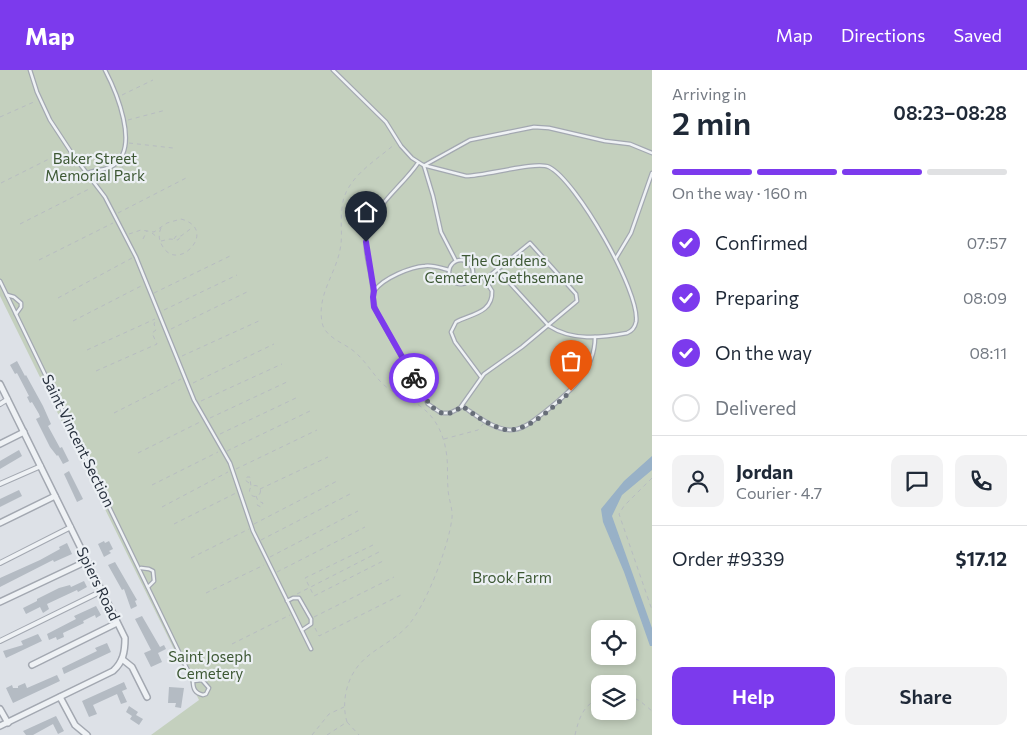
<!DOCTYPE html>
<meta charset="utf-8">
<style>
body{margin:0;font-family:Commissioner,sans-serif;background:#f2f2f3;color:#1f2937;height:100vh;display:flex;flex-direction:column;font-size:19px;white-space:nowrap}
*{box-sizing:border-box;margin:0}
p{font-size:16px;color:#747a83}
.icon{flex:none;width:28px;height:28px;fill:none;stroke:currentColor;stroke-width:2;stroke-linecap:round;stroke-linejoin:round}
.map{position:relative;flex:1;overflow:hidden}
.details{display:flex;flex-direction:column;background:#fff;width:375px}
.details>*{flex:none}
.buttons{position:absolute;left:591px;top:550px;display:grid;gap:10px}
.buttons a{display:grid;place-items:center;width:45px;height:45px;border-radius:10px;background:#fff;box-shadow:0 2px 8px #0003;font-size:25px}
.pin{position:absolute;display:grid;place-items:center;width:42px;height:42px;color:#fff;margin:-51px -21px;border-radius:50% 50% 50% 0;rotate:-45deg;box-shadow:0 0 5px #0007}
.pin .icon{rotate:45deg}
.courier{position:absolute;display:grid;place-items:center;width:50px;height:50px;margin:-25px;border:4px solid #7c3aed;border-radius:50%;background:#fff;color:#222;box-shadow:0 1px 6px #0007}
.summary em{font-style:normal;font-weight:600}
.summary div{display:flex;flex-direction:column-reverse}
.summary{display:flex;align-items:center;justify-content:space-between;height:85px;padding:0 20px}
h1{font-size:32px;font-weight:600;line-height:38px}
.bar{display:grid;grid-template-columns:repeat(4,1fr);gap:8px 5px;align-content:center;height:60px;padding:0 20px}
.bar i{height:6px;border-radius:4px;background:#e0e1e3}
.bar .on{background:#7c3aed}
.bar p{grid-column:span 4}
.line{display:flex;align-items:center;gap:12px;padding:0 20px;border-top:1px solid #e0e1e3}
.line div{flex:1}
.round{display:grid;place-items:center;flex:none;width:52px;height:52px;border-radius:10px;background:#f2f2f3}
ol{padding:0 20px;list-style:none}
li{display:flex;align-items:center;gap:15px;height:55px}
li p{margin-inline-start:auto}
li .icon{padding:5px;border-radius:50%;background:#7c3aed;color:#fff;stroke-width:4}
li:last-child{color:#747a83}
li i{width:28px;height:28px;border:2px solid #e0e1e3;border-radius:50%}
.action{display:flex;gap:10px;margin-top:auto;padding:10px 20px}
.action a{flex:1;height:58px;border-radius:10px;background:#7c3aed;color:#fff;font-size:20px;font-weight:600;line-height:58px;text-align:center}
.action a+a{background:#f2f2f3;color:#1f2937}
header{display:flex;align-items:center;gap:30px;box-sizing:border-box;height:70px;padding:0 25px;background:#7c3aed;color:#fff}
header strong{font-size:24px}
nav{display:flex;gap:28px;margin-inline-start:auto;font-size:18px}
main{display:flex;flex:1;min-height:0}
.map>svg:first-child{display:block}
.green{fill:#c4d0be;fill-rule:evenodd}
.water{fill:#98b1c7}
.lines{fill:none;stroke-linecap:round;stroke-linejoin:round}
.stream{stroke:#98b1c7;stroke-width:2}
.building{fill:#b4bbc3}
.service-casing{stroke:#a3a8b1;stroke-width:5}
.pedestrian-casing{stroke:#a3a8b1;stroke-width:6}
.minor-casing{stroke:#a3a8b1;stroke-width:8}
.path{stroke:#b7bcc1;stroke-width:1;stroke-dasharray:4 4;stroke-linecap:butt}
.service{stroke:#eff2f5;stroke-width:2.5}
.pedestrian{stroke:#eff2f5;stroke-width:4}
.minor{stroke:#eff2f5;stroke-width:5}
.done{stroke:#676e78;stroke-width:5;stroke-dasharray:0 9}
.route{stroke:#7c3aed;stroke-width:6}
.labels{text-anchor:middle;stroke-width:4.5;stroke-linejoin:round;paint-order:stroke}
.park-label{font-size:15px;fill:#3d5834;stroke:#ecf0f4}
.street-label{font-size:15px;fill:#27303d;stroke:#ecf0f4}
</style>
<header>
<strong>Map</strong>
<nav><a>Map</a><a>Directions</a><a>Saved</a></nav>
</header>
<main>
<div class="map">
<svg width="652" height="665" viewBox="0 0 652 665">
<rect width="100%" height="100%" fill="#dde1e7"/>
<path class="green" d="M0 0H652V665H151L199 630 0 226ZM600 559H628V586H600ZM600 614H628V641H600Z"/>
<polygon class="water" points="652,386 652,400 622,425 612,446 652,558 652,576 650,576 624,502 603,452 601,439 624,411"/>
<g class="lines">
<polyline class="stream" points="616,463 620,473"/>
</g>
<g class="building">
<polygon points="17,291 25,306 26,305 43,336 51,354 48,356 60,378 62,377 69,391 63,394 58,385 57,386 50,377 36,349 40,347 39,344 32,332 30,333 27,327 29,326 17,303 15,304 10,295"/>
<polygon points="19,380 22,386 0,399 0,391"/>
<polygon points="69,401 83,429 77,432 64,404"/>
<polygon points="19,420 22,426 0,437 0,429"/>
<polygon points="104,471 105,473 109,471 113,479 109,481 111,483 104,487 98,474"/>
<polygon points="67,473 72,484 54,492 53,490 0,517 0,508 40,490 60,479 59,477"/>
<polygon points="115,492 137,530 135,531 137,536 131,539 124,519 122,520 108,495"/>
<polygon points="84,511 87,517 78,522 77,520 47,534 49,539 43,543 40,537 26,544 23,538 37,531 37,529 59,518 70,515 71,517"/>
<polygon points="96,536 101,545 96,548 95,545 83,551 84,553 63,563 64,567 57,570 56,567 49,570 47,564 76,549 74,546"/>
<polygon points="142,546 160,577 164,575 166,579 158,583 162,592 151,597 144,583 151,580 135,549"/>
<polygon points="38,564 42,571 6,588 3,581 23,575 21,571"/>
<polygon points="107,573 111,582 64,604 62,598 97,581 95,578"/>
<polygon points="57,605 60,611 13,633 6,618 12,615 13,618 18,618 18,616 25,613 27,618"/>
<polygon points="124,612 127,619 122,621 127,632 121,634 117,624 93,635 97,644 89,647 82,631"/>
<polygon points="169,617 184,618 181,638 175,637 176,633 168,633"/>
<polygon points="129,636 138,642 136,645 143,649 139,655 130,649 132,646 126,642"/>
<polygon points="56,646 64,661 58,664 53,654 33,665 26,665 23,661"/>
</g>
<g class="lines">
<g class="service-casing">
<g id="service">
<polyline points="30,0 37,22 50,50 73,85 105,127 136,187 194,330 230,393 253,461 311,579"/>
<path d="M333 0 386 52 401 76 412 88 423 95 466 106C485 106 536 91 549 97 576 110 641 223 636 252 635 257 632 261 627 263 601 268 572 271 549 256L497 199"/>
<path d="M418 93C400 120 365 140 366 177 366 187 370 198 371 208 374 221 372 233 378 245L428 334 441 343H450L460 338 484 304 522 277 577 231 576 224 530 173 488 207 484 208 473 205"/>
<polyline points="425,95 470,70 534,57 549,58 605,71 630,74 652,83"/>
<polyline points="424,96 433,126 441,162 456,191"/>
<path d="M88 103C96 99 106 101 114 95 140 77 116 21 105 0"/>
<polyline points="616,188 631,163 652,103"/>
<circle cx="461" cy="202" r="12"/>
<polyline points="0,211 193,611"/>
<path d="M375 220C384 208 410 197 425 196 433 195 441 198 449 200"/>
<polyline points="7,225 14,227 21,233 21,237 16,244"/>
<path d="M481 307 455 272 451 262 456 252C471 244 493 243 492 221L484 208"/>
<path d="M462 336C476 345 492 359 510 360 524 360 535 349 546 341 570 322 595 301 595 267"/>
<polyline points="141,498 149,499 153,501 154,511 148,517"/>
<polyline points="287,531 293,528 299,528 311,549 311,554 302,560"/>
<path d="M202 610 209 618 206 624 203 625C195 623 193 619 193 611Z"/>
</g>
</g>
<g class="pedestrian-casing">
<g id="pedestrian">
<polyline points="0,334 8,329"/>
<polyline points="0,414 41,396"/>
<polyline points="0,493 71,457"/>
<polyline points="0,571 102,521"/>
</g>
</g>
<g class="minor-casing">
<g id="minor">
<path d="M0 314 125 568C125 582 123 592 113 601L0 656"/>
<polyline points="0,374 24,362"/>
<polyline points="0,453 55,426"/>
<polyline points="0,532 87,491"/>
<polyline points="122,589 132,597 147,627"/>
<polyline points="32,595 117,553"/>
<polyline points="60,627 75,655 87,665"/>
<polyline points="0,639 8,653"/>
</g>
</g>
<g class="path">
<polyline points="122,25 153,10"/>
<polyline points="0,47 36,31"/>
<polyline points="128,50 166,40"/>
<polyline points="129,73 173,78"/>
<polyline points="121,95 134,113"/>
<polyline points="1,113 65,81"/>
<polyline points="118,143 188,107"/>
<polyline points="20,154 91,118"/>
<polyline points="152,163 158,168"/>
<path d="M129 164 141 160 154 162 167 153 181 149C219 159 179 203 163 177 159 171 158 165 161 158"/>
<polyline points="143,169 147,161"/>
<polyline points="174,169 176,166 181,166 193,157"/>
<polyline points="161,171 170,169 178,170 181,166"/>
<polyline points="39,190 113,153"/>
<polyline points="154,223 230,186"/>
<polyline points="58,228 132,188"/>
<polyline points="164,240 237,205"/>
<polyline points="73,251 143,215"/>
<polyline points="171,259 249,221"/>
<polyline points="87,280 155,249"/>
<polyline points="182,286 261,250"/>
<polyline points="96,301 157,274 152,263 156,260 154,254 156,249"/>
<polyline points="193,313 274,274"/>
<polyline points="201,331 282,294"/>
<polyline points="114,343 181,309"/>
<polyline points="210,348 289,311"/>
<polyline points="220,364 298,327"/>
<polyline points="444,369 478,360 483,354"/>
<polyline points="227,381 310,341"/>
<polyline points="138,383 202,351"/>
<polyline points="236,399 317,360"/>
<polyline points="652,408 624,436 619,444 652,540"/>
<polyline points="249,413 245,410 247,407 250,407 251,417"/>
<polyline points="152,415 218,382"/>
<circle cx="255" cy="421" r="5.5"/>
<polyline points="260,419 328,387"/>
<polyline points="256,426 258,431 263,433 261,437 257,435 258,431"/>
<polyline points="162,437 228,402"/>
<polyline points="174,454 236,423"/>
<polyline points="254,454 339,410"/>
<polyline points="261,470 350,424"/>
<polyline points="373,475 305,508 314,526 383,491"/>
<polyline points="270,487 358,441"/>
<polyline points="191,488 249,459"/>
<polyline points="277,502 365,457"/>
<polyline points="206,523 264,495"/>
<polyline points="297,524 379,482"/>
<polyline points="314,547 394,507"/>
<polyline points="315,558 319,566 403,524"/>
<polyline points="232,574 290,545"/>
<polyline points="628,625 640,631 652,641"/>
<path d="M347 652C344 642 344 632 346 622 356 577 395 579 415 546 430 524 449 474 452 448 453 438 448 428 448 418 447 408 448 398 447 388 445 367 437 348 420 336 408 328 395 325 384 315 372 304 365 289 351 279 341 272 324 266 322 252 317 225 335 205 340 180 343 166 340 153 342 138 344 109 374 92 395 74"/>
<polyline points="312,665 329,644 344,637"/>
<polyline points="327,665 347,652 359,665"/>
<path d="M575 665C579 648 583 635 600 628"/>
</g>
<use href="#service" class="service"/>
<use href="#pedestrian" class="pedestrian"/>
<use href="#minor" class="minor"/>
</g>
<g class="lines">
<path class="done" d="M414 308C424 326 437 358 462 336 475 345 488 355 503 359 526 365 555 335 571 321"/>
<polyline class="route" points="366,172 374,221 373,227 374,237 414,308"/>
</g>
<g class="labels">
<g class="park-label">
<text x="95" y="94">Baker Street<tspan x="95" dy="17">Memorial Park</tspan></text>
<text x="504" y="196">The Gardens<tspan x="504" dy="17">Cemetery: Gethsemane</tspan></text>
<text x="512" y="513">Brook Farm</text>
<text x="210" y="592">Saint Joseph<tspan x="210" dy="17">Cemetery</tspan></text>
</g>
<g class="street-label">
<text transform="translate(78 371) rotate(64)" y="5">Saint Vincent Section</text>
<text transform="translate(98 514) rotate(64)" y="5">Spiers Road</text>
</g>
</g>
</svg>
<div class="buttons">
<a><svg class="icon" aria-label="locate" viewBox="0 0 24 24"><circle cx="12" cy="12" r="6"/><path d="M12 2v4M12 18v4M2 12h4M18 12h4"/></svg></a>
<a><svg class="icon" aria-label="layers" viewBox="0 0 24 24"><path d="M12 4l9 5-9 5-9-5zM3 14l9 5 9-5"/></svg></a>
</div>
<div class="pin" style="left:571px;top:321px;background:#ea580c"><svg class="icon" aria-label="bag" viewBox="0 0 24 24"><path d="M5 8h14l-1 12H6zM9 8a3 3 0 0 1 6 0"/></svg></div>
<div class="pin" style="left:366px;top:172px;background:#1f2937"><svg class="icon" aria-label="home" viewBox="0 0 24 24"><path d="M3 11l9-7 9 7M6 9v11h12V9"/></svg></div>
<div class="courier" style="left:414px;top:308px"><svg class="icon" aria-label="bike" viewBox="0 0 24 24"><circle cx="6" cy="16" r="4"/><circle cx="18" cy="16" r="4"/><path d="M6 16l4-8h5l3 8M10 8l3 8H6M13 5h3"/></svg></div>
</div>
<section class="details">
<div class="summary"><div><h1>2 min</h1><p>Arriving in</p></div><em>08:23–08:28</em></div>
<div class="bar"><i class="on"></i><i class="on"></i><i class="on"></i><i></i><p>On the way · 160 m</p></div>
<ol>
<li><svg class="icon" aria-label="check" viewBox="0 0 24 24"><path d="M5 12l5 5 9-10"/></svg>Confirmed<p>07:57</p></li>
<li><svg class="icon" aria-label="check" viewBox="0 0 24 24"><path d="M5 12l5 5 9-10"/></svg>Preparing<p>08:09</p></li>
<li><svg class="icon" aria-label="check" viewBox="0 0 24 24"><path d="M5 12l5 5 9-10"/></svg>On the way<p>08:11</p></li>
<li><i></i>Delivered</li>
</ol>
<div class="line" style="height:90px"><a class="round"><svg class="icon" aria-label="person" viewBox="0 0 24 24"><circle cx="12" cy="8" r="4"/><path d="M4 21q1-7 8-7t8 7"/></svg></a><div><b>Jordan</b><p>Courier · 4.7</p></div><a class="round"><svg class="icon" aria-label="chat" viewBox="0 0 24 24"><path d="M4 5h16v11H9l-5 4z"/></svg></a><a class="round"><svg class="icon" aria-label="phone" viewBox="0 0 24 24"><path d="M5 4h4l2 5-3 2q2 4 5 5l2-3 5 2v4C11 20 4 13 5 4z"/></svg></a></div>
<div class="line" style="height:65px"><div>Order #9339</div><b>$17.12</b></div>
<div class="action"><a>Help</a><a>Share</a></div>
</section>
</main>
